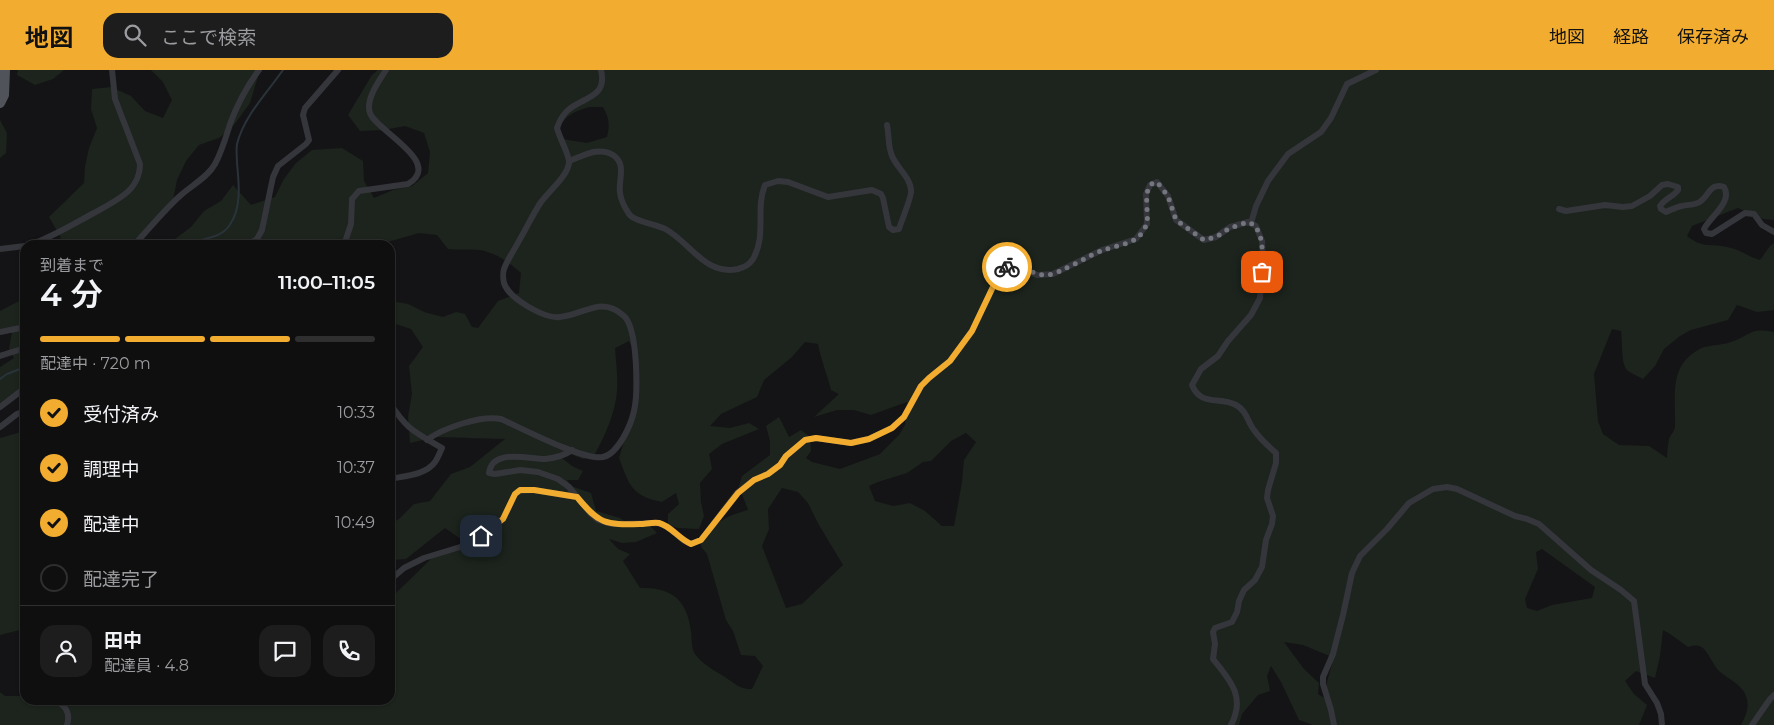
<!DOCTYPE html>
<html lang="ja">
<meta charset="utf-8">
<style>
body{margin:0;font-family:Montserrat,"Noto Sans JP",sans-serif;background:#1d1d1e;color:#f1f3f6;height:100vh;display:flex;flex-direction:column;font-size:19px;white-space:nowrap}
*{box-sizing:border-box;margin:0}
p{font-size:16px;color:#9b9c9f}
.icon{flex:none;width:28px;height:28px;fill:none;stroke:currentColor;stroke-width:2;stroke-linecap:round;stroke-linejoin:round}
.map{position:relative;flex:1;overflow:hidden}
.drawer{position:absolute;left:20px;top:170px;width:375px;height:465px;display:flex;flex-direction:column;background:#0f0f10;border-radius:15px;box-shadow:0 1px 4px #0004,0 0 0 1px #2f2f30}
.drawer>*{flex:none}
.pin{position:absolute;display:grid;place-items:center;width:42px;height:42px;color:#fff;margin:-21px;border-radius:10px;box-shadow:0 2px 8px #0006}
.courier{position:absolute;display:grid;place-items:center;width:50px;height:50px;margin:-25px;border:4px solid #f2ad30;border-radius:50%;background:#fff;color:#222;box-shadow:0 1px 6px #0007}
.summary em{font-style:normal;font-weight:600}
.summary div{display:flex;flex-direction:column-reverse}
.summary{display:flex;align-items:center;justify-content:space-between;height:85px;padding:0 20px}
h1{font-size:32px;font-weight:600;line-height:38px}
.bar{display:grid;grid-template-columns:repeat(4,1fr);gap:8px 5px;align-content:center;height:60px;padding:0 20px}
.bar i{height:6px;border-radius:4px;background:#2f2f30}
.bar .current{background:#f2ad30}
.bar p{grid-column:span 4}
.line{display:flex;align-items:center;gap:12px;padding:0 20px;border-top:1px solid #2f2f30}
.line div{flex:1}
.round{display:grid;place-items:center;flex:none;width:52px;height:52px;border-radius:15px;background:#1d1d1e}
ol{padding:0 20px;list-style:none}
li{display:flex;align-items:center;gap:15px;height:55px}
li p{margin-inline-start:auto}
li .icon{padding:5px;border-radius:50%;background:#f2ad30;color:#111;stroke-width:4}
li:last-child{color:#9b9c9f}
li i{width:28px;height:28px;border:2px solid #2f2f30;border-radius:50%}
header{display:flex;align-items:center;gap:30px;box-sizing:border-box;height:70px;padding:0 25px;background:#f2ad30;color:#111}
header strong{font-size:24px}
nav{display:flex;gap:28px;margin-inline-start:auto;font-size:18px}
.search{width:350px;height:45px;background:#1d1d1e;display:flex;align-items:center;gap:12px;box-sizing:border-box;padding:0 18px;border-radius:15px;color:#9b9c9f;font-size:19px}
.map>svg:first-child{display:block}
.green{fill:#1c241d;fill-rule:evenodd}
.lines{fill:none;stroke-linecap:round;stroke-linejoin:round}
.stream{stroke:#2a333a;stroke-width:2}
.minor{stroke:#35363b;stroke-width:6}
.primary{stroke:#51535a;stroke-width:10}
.done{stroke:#73767e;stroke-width:5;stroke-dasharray:0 9}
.route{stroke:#f2ad30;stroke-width:6}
</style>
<header>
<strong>地図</strong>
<div class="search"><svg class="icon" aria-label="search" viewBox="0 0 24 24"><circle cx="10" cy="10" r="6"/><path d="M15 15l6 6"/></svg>ここで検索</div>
<nav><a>地図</a><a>経路</a><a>保存済み</a></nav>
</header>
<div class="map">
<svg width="1774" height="655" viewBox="0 0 1774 655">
<rect width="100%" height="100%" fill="#141416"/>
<g class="green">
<polygon points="18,0 64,0 53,9 35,15 17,5"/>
<polygon points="151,0 260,0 250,33 234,55 219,68 199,75 186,91 177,110 173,130 136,175 62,175 60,166 49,147 84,113 85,97 89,78 97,58 91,39 92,19 111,17 131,26 145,41 163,48 172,30 163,12"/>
<path d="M378 0H1774V150L1763 149 1738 138 1692 156 1687 166C1704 179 1709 173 1727 177 1739 179 1749 187 1760 190L1770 176 1774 173V240L1757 242 1737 235 1728 250 1691 260 1680 266 1664 279 1655 296 1643 309C1638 306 1632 304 1628 301 1620 295 1623 271 1621 261L1612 259 1594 304 1598 351 1603 364 1619 375 1649 376 1667 388C1667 382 1668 375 1669 369 1671 364 1675 361 1675 356 1676 328 1668 297 1698 280 1707 274 1721 276 1731 272 1751 265 1750 257 1774 262V655H1741C1746 646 1750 636 1746 626 1742 614 1726 608 1718 600 1712 593 1707 578 1699 576 1696 575 1691 576 1688 577L1670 564 1663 560 1660 586 1655 608 1636 601 1625 611 1634 624 1647 635 1639 655H1313L1299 650 1281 612 1271 596 1267 606 1270 621 1258 625 1242 644 1239 655H0V622L5 626H19L25 622V630H390V526L395 524 433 487 465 472 445 458 406 489 390 490V454L399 449 414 434 430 431 451 404 470 397 505 369 436 367 410 373 408 347 412 324 409 296 423 277 411 259 390 252V231L408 234 424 242 443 247 456 242 465 244 472 257 478 258 498 231 519 223 521 203C509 192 496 183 480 180 469 179 458 180 448 179L437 165 419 163 377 175H164L175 169 191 157 204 141 221 131 233 115 251 135 275 127 284 109 296 93 312 80 342 78 363 91 364 111 374 128 393 120 412 116 428 103 430 82 424 63 405 56 384 60 360 61 348 45 372 5ZM589 37H603C609 47 610 55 607 67L587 73 562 69 556 61C565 46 573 42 589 37ZM629 271 633 279 634 338 619 388C629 414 631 426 662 432L676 423 679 434 668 444V455L678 458 699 459 704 446 701 432 700 413 712 399 709 384 722 374 759 359 749 353 730 358 710 356 721 344 757 327 764 310 792 287 805 272 818 274C821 290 827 304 831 320L839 324 814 347 837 340H854L871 345 907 332 905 355 899 365 880 384 840 399 812 392 806 388 811 381 810 367 801 360 789 367 779 347 766 356 770 371V385L742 406 739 416 748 440C738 443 729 445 721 451 713 457 708 465 699 469L702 478 707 484 726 550 733 561 741 585 755 586 763 596 752 619C741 620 734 613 725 607 715 601 702 594 695 584 691 579 692 568 691 561 687 530 672 517 640 518L623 491 630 484 618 479 609 469 622 473 636 472 657 463 650 456 629 454 620 448 596 441 591 423 571 416 567 410H578L583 401 572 396 558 385 566 382 583 389 595 384C605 365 615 344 617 321 618 307 616 292 615 278ZM966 363 976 372 964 390 962 412 954 456H942L925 441 910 433 893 436 875 431 869 416 878 412 907 403 923 392 931 391 951 371ZM782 418 798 422 808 433 819 455 843 495 802 534 786 538 762 476 769 459 768 439ZM1542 479 1595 517 1592 528 1552 535 1537 541 1527 538 1525 529 1538 499 1536 482ZM1284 572 1303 575 1332 587V594L1327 612 1326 629 1318 624 1319 613 1304 599Z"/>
<polygon points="0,50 7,63 6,83 0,88"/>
<polygon points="25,228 25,317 0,333 0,297 14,288 9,279 12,262 0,262 0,241"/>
<polygon points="25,361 25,554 20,560 0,565 0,368"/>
</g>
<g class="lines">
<g class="stream">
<path d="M188 175C201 167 219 170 229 156 242 138 239 114 237 93 237 87 236 80 237 74 244 46 267 23 283 0"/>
<polyline points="0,309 7,304 25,297"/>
</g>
<g class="minor">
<path d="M569 91C583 86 599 76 613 85 627 94 618 110 620 123 621 131 625 138 629 144 634 152 658 154 667 160 691 174 706 206 738 199 745 197 749 195 753 189 767 165 755 139 765 115L778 111 788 112 828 127 872 120 881 124 883 128 889 157 893 160 899 159C901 152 912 126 911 121 911 108 897 98 892 86 888 77 889 65 887 55"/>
<path d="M1559 139 1566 141 1605 135 1623 137 1632 136 1650 126 1662 115 1668 114 1678 117V120C1673 127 1664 129 1660 136L1661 139 1666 142C1671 140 1676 137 1682 136 1688 134 1695 136 1701 131 1709 125 1711 112 1724 117 1733 132 1710 147 1704 159L1706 163 1712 164 1745 143 1754 144 1762 155 1774 162"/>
<polyline points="1251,153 1256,136 1268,111 1288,84 1321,62 1331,48 1347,14 1376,0"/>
<path d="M30 175C52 167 72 155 92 144 103 138 115 132 125 124 134 117 140 106 140 94L115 29 112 0"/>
<path d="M134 175C150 158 164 140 181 125 192 115 208 107 215 94 222 81 226 67 230 54 237 35 247 16 259 0"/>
<polyline points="247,175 257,169 262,160 273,107 278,96 306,74 309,70 303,45 305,38 338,0"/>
<path d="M344 175 351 154 352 129 359 121 408 114C444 92 376 61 370 43 365 30 379 11 386 0"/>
<polyline points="0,179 25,176"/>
<polyline points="0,262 25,257"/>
<polyline points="0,286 25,278"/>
<path d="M390 333C407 360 415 362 442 378 440 382 438 388 435 392 426 405 404 406 390 409"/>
<polyline points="0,337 25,318"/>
<polyline points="0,357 17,344 25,341"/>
<path d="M427 370C443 358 481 345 501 349 521 358 584 391 603 387 618 384 631 355 634 341 638 323 638 259 624 246 601 225 584 245 560 247 545 249 509 229 504 213 503 209 503 202 504 199 508 188 515 179 520 169 527 157 533 144 541 132 549 121 567 107 569 93 570 86 559 67 557 58 559 52 562 46 567 41 581 27 608 29 601 0"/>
<path d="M572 380C564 386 555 388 545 389 529 389 492 378 489 403L495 404 520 400 538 402 558 409 569 417 591 444 598 450 611 454H621L658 453 668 457 683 470 691 474 701 470 737 423 754 410 768 404 780 395 786 386 805 370 816 368 851 373 869 369 892 358 904 347 921 316 929 308 950 291 972 261 1001 200 1009 196H1016L1037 205 1053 204 1102 180 1136 169 1147 154 1146 124 1150 115 1157 112 1168 126 1176 150 1204 170 1216 167 1230 157 1248 152 1256 156 1262 171 1263 190 1260 228 1251 245 1228 271 1218 286 1201 299 1192 315C1201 337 1219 326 1236 335 1247 341 1247 351 1254 360 1260 369 1268 376 1276 383V393L1268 420 1267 428 1273 446 1272 454 1266 470 1262 497 1255 510 1244 520 1239 531 1237 542 1232 552 1215 558 1213 562 1215 574 1213 589C1230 610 1246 627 1231 655"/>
<polyline points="390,510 404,498 424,488 470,474 503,449 515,424 520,421 534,420 577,427"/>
<path d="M54 630C65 635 71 642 67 655"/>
<polyline points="1334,655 1331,640 1323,614 1323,607 1333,584 1343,545 1352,503 1360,486 1387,459 1409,433 1433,419 1447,417 1457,419 1515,446 1527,449 1539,454 1591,500 1621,520 1634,531 1645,614 1657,633 1661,644 1662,655"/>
<polyline points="1752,655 1770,629 1774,625"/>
</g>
<polyline class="primary" points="0,33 4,25 5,0"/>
</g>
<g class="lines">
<path class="done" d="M1007 197C1021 193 1033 206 1048 205 1062 203 1088 185 1104 180 1114 176 1128 175 1137 168 1141 165 1146 158 1147 152 1149 142 1141 113 1157 112L1168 126 1176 150 1204 170 1216 167 1230 158 1248 152 1256 156 1262 172V202"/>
<path class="route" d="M481 466 503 449 515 424 520 420H534L577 427C599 454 605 455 640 454 645 454 653 452 659 453 671 456 679 469 691 474L701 470 738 423 754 410 768 404 780 395 786 386 805 370 816 368 851 373 869 369 892 358 904 347 921 316 929 308 950 291 972 261 1001 200 1007 197"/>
</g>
</svg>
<div class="pin" style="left:1262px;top:202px;background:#ea580c"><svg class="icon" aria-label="bag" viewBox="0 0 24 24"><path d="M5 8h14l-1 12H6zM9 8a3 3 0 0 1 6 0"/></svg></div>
<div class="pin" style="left:481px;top:466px;background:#1f2937"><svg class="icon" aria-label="home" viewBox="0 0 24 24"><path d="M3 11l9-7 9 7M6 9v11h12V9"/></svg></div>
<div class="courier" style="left:1007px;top:197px"><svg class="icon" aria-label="bike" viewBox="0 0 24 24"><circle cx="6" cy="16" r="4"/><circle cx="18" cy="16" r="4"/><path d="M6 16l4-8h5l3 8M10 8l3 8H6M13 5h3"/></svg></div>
<section class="drawer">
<div class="summary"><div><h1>4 分</h1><p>到着まで</p></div><em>11:00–11:05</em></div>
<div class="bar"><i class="current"></i><i class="current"></i><i class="current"></i><i></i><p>配達中 · 720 m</p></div>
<ol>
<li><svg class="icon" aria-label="check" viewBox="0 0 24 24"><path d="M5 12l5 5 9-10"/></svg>受付済み<p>10:33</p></li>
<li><svg class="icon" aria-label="check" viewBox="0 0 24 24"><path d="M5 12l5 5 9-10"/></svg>調理中<p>10:37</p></li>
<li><svg class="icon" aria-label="check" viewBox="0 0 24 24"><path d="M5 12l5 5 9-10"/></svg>配達中<p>10:49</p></li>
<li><i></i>配達完了</li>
</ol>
<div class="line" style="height:90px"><a class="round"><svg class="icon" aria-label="person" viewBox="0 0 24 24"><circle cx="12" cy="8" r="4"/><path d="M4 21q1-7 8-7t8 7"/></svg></a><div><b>田中</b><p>配達員 · 4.8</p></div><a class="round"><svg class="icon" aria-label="chat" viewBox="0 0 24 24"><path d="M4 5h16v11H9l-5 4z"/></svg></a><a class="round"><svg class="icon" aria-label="phone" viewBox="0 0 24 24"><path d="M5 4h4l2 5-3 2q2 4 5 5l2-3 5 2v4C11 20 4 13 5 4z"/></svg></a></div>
</section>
</div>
